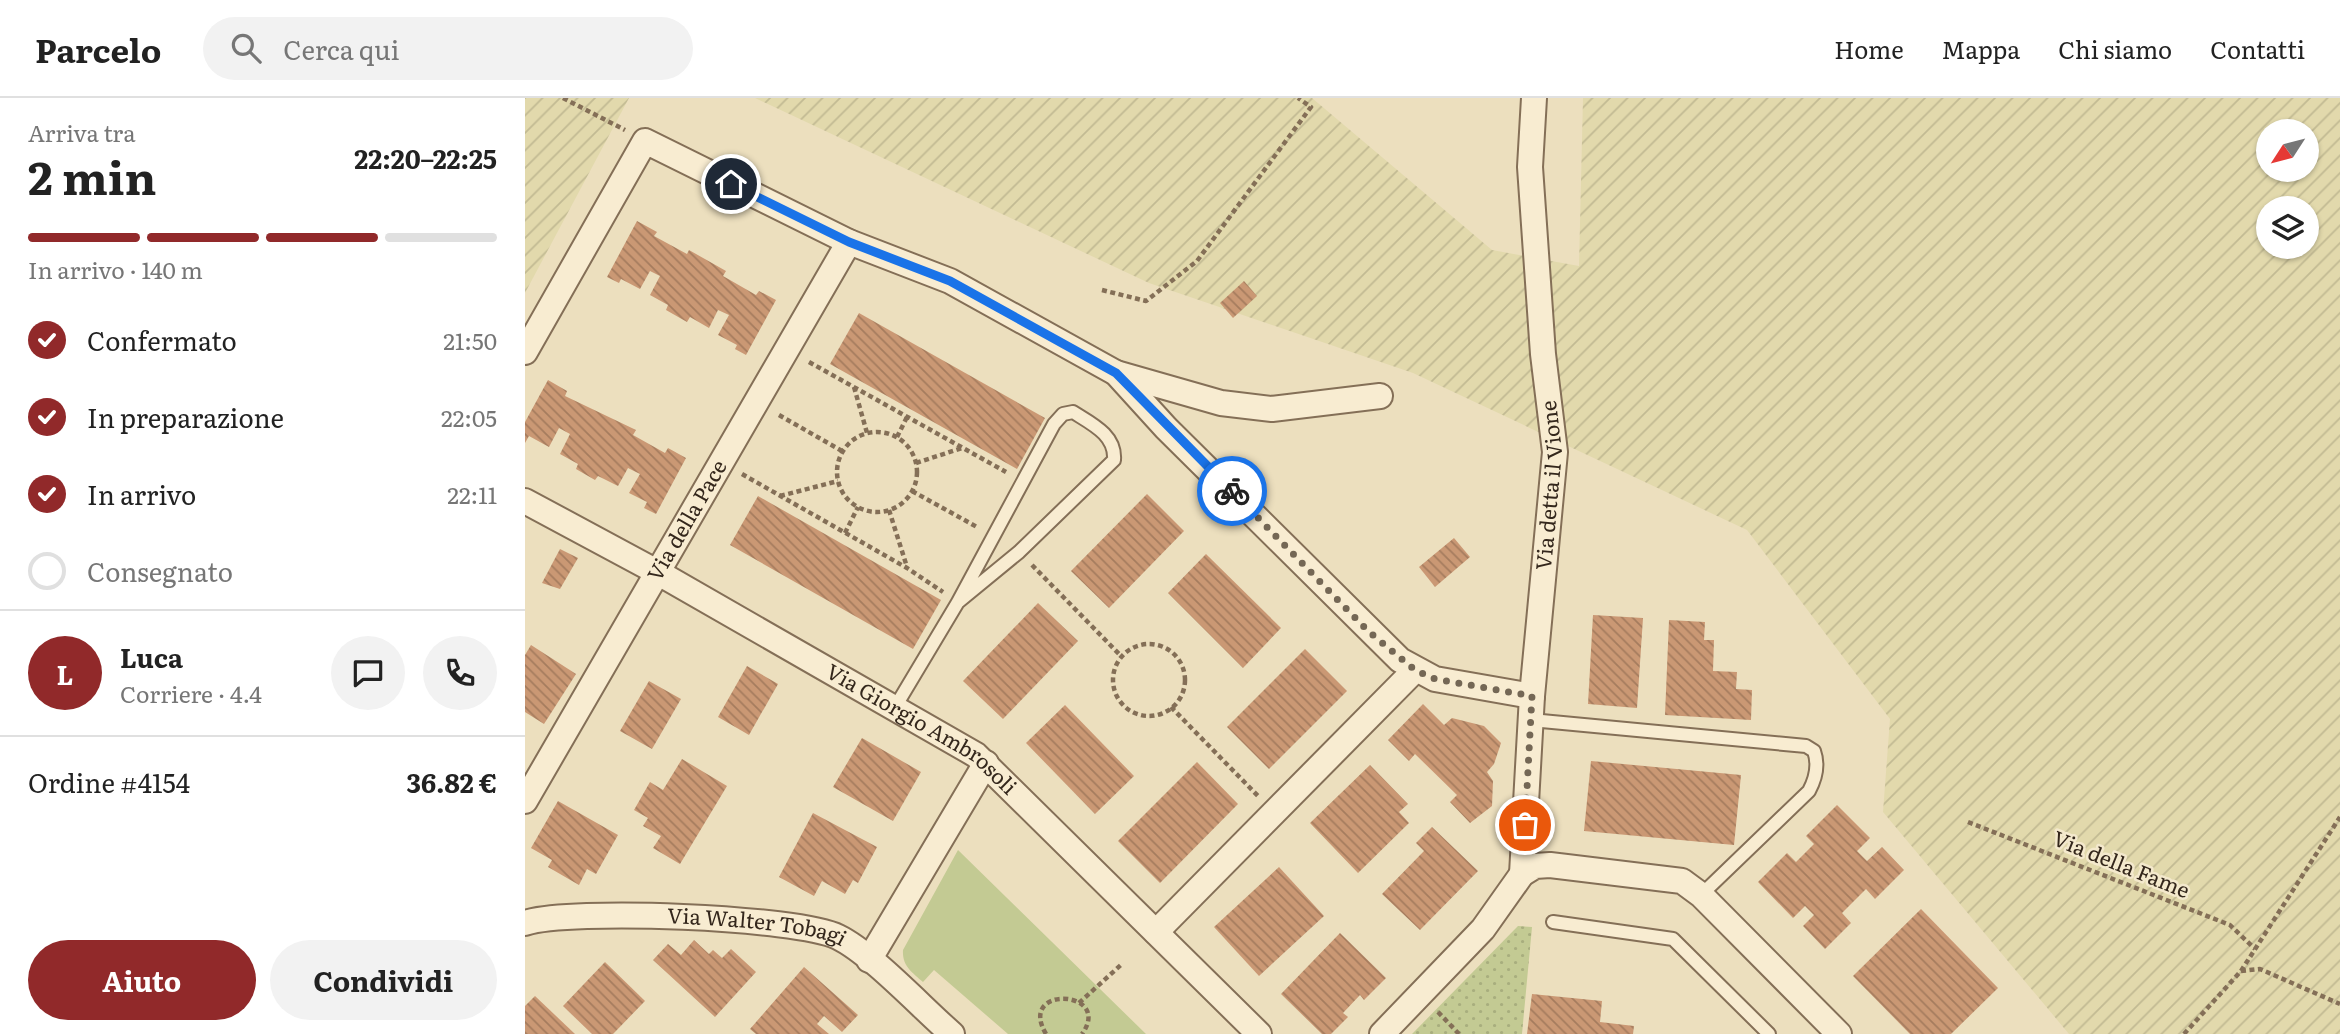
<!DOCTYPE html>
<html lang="it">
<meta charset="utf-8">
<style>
body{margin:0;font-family:Literata,serif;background:#f2f2f2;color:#222;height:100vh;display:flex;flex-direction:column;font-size:26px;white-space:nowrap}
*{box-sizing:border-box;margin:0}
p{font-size:23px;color:#767676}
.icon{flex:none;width:38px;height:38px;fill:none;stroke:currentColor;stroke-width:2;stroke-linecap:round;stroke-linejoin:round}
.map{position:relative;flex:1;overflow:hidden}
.details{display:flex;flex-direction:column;background:#fff;width:525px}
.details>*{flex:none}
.needle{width:46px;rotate:234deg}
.fabs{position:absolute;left:1731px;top:21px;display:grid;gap:14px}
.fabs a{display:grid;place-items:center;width:63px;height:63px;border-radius:50%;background:#fff;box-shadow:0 2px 5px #0004;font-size:35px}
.pin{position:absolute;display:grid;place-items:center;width:60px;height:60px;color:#fff;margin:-30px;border:4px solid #fff;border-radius:50%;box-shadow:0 2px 7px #0007}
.courier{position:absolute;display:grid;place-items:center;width:70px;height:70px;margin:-35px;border:5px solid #1a73e8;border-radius:50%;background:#fff;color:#222;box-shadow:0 2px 9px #0007}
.head em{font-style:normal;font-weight:700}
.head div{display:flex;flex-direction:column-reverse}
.head{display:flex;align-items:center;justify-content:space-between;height:119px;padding:0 28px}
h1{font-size:46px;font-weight:700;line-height:52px}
.bar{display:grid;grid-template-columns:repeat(4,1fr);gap:10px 7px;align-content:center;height:84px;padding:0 28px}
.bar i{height:9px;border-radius:5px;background:#e0e0e0}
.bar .active{background:#91292a}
.bar p{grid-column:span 4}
.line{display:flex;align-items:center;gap:18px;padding:0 28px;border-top:2px solid #e0e0e0}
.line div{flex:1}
.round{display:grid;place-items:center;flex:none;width:74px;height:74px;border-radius:37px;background:#f2f2f2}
ol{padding:0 28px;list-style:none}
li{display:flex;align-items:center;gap:21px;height:77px}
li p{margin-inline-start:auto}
li .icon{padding:7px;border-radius:50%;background:#91292a;color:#fff;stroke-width:4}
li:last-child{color:#767676}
li i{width:38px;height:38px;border:4px solid #e0e0e0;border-radius:50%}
.primary-button{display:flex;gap:14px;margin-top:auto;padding:14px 28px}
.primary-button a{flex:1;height:80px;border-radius:42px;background:#91292a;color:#fff;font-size:28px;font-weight:700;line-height:80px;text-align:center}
.primary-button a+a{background:#f2f2f2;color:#222}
header{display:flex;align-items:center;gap:42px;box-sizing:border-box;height:98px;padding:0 35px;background:#fff;border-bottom:2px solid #e0e0e0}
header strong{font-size:33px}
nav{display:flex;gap:38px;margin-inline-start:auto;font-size:24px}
.search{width:490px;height:63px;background:#f2f2f2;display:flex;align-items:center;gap:18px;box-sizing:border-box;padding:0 24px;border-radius:38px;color:#767676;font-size:26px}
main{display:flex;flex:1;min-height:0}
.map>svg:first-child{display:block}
.farmland{fill:url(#farmland-furrows);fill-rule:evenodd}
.grass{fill:url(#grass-dots)}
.park{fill:#c3ca93}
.building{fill:url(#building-back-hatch)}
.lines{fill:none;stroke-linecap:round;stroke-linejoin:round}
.lane-casing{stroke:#846f57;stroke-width:16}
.street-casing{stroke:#846f57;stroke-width:28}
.path{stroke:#846f57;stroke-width:4.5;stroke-dasharray:5 3.5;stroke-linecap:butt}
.lane{stroke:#f8ecd1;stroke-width:12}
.street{stroke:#f8ecd1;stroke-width:24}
.done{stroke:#746755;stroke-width:7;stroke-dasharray:0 12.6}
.route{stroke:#1a73e8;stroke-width:9}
.labels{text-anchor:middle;stroke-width:5;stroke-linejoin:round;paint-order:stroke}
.street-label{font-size:21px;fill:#34271c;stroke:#f4e9cd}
</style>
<header>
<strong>Parcelo</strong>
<div class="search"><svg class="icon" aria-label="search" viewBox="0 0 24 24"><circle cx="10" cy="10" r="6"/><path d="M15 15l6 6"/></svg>Cerca qui</div>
<nav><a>Home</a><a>Mappa</a><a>Chi siamo</a><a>Contatti</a></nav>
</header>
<main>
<section class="details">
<div class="head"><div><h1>2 min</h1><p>Arriva tra</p></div><em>22:20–22:25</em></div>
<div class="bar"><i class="active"></i><i class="active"></i><i class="active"></i><i></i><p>In arrivo · 140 m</p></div>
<ol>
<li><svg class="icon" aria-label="check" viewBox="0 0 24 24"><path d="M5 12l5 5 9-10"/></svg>Confermato<p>21:50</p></li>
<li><svg class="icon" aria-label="check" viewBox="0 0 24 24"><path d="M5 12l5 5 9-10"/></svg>In preparazione<p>22:05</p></li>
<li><svg class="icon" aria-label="check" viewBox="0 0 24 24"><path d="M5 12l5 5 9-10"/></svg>In arrivo<p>22:11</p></li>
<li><i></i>Consegnato</li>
</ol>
<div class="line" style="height:126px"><b class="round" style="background:#91292a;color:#fff">L</b><div><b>Luca</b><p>Corriere · 4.4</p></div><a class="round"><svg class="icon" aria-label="chat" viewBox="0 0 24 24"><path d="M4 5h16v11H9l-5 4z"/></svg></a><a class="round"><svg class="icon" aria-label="phone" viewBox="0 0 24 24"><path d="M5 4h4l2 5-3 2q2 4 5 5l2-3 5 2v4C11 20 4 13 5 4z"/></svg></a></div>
<div class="line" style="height:91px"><div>Ordine #4154</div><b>36.82 €</b></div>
<div class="primary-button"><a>Aiuto</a><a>Condividi</a></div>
</section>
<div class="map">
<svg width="1815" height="936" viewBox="0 0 1815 936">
<defs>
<pattern id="farmland-furrows" width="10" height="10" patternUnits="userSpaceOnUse" patternTransform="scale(1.75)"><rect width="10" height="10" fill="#e2d9ac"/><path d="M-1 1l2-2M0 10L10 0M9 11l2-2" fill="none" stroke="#c2ba93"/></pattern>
<pattern id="grass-dots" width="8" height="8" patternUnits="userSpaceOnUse" patternTransform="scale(1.75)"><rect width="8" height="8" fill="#c3ca93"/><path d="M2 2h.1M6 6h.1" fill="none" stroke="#a8ae7e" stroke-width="1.8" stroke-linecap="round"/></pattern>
<pattern id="building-back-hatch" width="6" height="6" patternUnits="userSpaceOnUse" patternTransform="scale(1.75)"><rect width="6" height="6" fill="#ca9874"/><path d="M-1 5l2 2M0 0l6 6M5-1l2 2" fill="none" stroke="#a57c5e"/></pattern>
</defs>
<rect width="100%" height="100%" fill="#ecdfbe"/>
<g class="farmland">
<polygon points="0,0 104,0 0,195"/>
<path d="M230 0H787L967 152 1054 168 1058 0H1815V936H1544L1358 714 1365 621 1222 432 888 275 624 185ZM1743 33H1782V72H1743ZM1743 110H1782V149H1743Z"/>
</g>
<polygon class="grass" points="993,828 1007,829 997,936 887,936"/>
<path class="park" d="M433 752 621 936H483L409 872 398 884C387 874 377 868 378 852Z"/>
<g class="building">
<polygon points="112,123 132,134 129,138 162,156 164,152 201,173 198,178 231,197 234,193 251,202 221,257 210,251 212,247 193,237 204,217 193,212 184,230 165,219 162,224 141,212 143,207 125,197 135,178 125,173 115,191 96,181 94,185 82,179"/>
<polygon points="719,183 732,198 708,220 695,205"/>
<polygon points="334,215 520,320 492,371 305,266"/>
<polygon points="23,282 42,293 40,298 111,332 108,337 140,355 143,350 161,360 131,416 119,410 122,404 104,395 115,376 103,370 93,388 73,378 70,382 51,371 53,366 35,356 45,336 34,330 24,349 4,338 0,345 0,324"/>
<polygon points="622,396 659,433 584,510 546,473"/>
<polygon points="233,398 416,502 388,551 205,447"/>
<polygon points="929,440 945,459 910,489 894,469"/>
<polygon points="35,451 53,460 35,491 17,485"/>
<polygon points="681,456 756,530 718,570 643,495"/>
<polygon points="513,505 553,543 478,621 438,583"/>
<polygon points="1068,517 1118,520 1112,610 1063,606"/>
<polygon points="1144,522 1180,524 1179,542 1189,542 1188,573 1212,574 1211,591 1227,592 1226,622 1140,617"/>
<polygon points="6,547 51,576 19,626 0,614 0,557"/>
<polygon points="780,551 822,593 744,671 702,629"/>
<polygon points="222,568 253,586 224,637 193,619"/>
<polygon points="124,583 156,601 127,651 95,633"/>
<polygon points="898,606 919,627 927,620 959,628 976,645 969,666 962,674 968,683 967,708 945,725 925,704 932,697 890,656 884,663 863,642"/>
<polygon points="540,607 609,678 570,716 501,645"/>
<polygon points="337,640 396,674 368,723 308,689"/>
<polygon points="157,661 202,688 155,766 128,750 136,738 118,728 123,720 109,712 125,684 138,692"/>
<polygon points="1066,663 1216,677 1209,747 1059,733"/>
<polygon points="672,664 713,706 635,785 593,743"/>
<polygon points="845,667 883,706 874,714 884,725 833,775 785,725"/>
<polygon points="33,703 93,737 71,776 62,771 54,787 23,769 27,762 6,750"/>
<polygon points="1312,707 1345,740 1332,753 1342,763 1357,749 1379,772 1350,801 1341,791 1317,815 1326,825 1300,851 1278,828 1289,817 1280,808 1268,820 1233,784 1262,755 1271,764 1289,746 1281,738"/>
<polygon points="288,715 352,749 333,785 328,782 320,796 297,783 289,798 254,779"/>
<polygon points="907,729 953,773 895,832 857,796 899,753 891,745"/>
<polygon points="754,769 799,818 734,878 689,829"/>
<polygon points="1396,811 1473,890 1426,936 1385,936 1328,878"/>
<polygon points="815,835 861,880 839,902 835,897 818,915 823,919 806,936 797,936 756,896"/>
<polygon points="169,842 184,856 188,852 197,860 206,851 231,874 190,919 128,862 143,846 156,857"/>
<polygon points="80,864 120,903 88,936 67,936 38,908"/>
<polygon points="279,869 333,917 317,934 299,918 292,926 304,936 231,936 225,931"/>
<polygon points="1007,896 1077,903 1075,924 1109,928 1108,936 1002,936"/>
<polygon points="10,898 50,936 0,936 0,908"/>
</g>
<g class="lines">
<g class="lane-casing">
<g id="lane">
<path d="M369 611 433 504 529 326 538 316 548 314C567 326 591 337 589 362L494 454 433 504"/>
<path d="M1006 622 1281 648 1289 653C1294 667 1291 680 1284 693L1176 797"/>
<polyline points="1028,824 1148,841 1244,936"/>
</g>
</g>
<g class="street-casing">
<g id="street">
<polyline points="0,254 120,43 324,144 425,183 591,275 641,330 875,562 910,581 1007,598"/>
<polyline points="591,275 696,305 747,311 855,298"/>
<path id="s1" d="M0 403 132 474 451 657 734 936"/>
<path id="s2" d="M0 703 324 144"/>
<path id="s3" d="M997 776 1007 598 1030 354 1018 256 1005 69 1009 0"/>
<path id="s4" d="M0 825C44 810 273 819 313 839 346 855 397 910 427 936"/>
<polyline points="631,834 890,572"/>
<polyline points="344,862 461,665"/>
<polyline points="857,936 958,831 997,776 1010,768 1025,767 1157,783 1176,797 1314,936"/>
</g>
</g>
<g class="path">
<polyline points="38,0 100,32"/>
<polyline points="577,192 621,203 672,163 786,9 773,0"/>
<polyline points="284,264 481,374"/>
<polyline points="329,289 342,335"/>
<polyline points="254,317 317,353"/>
<circle cx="352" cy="374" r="40"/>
<polyline points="372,339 382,319"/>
<polyline points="391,365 437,350"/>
<polyline points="217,376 382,470 418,494"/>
<polyline points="387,393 452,429"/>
<polyline points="255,398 313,383"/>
<polyline points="364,412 382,469"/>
<polyline points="320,435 333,409"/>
<polyline points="507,467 597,559"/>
<circle cx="624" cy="582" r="36"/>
<polyline points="646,609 733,698"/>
<polyline points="1443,724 1705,827 1730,851"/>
<polyline points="1716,873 1735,871 1815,906"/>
<polyline points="554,905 598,865"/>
<polyline points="913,914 934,936"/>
<path d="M521 936C491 886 589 892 557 936"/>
<polyline points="1659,936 1716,873 1815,719"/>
</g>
<use href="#lane" class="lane"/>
<use href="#street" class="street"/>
</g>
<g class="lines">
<polyline class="done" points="707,393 843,533 890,572 910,581 1007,598 1000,727"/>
<polyline class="route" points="206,86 324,144 425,183 591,275 707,393"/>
</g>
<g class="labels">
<g class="street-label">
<text dy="7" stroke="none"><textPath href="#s3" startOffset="390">Via detta il Vione</textPath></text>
<text dy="7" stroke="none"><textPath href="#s2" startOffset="324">Via della Pace</textPath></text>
<text dy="7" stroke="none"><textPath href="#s1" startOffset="458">Via Giorgio Ambrosoli</textPath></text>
<text transform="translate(1596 767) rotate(22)" y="7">Via della Fame</text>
<text dy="7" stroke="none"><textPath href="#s4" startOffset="233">Via Walter Tobagi</textPath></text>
</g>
</g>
</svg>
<div class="fabs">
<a><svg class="needle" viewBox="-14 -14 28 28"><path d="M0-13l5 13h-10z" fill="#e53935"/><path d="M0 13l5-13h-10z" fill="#767676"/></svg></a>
<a><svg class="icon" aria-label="layers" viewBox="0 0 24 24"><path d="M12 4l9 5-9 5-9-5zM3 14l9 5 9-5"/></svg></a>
</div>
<div class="pin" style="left:1000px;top:727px;background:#ea580c"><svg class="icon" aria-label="bag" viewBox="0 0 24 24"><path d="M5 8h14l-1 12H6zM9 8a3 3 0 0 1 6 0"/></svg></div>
<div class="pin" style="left:206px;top:86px;background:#1f2937"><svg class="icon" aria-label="home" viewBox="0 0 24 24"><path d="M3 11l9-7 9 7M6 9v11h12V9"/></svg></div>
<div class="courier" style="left:707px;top:393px"><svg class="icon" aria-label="bike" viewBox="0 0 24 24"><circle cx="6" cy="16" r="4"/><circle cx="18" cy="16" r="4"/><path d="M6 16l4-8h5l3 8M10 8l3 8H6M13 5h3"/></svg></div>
</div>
</main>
